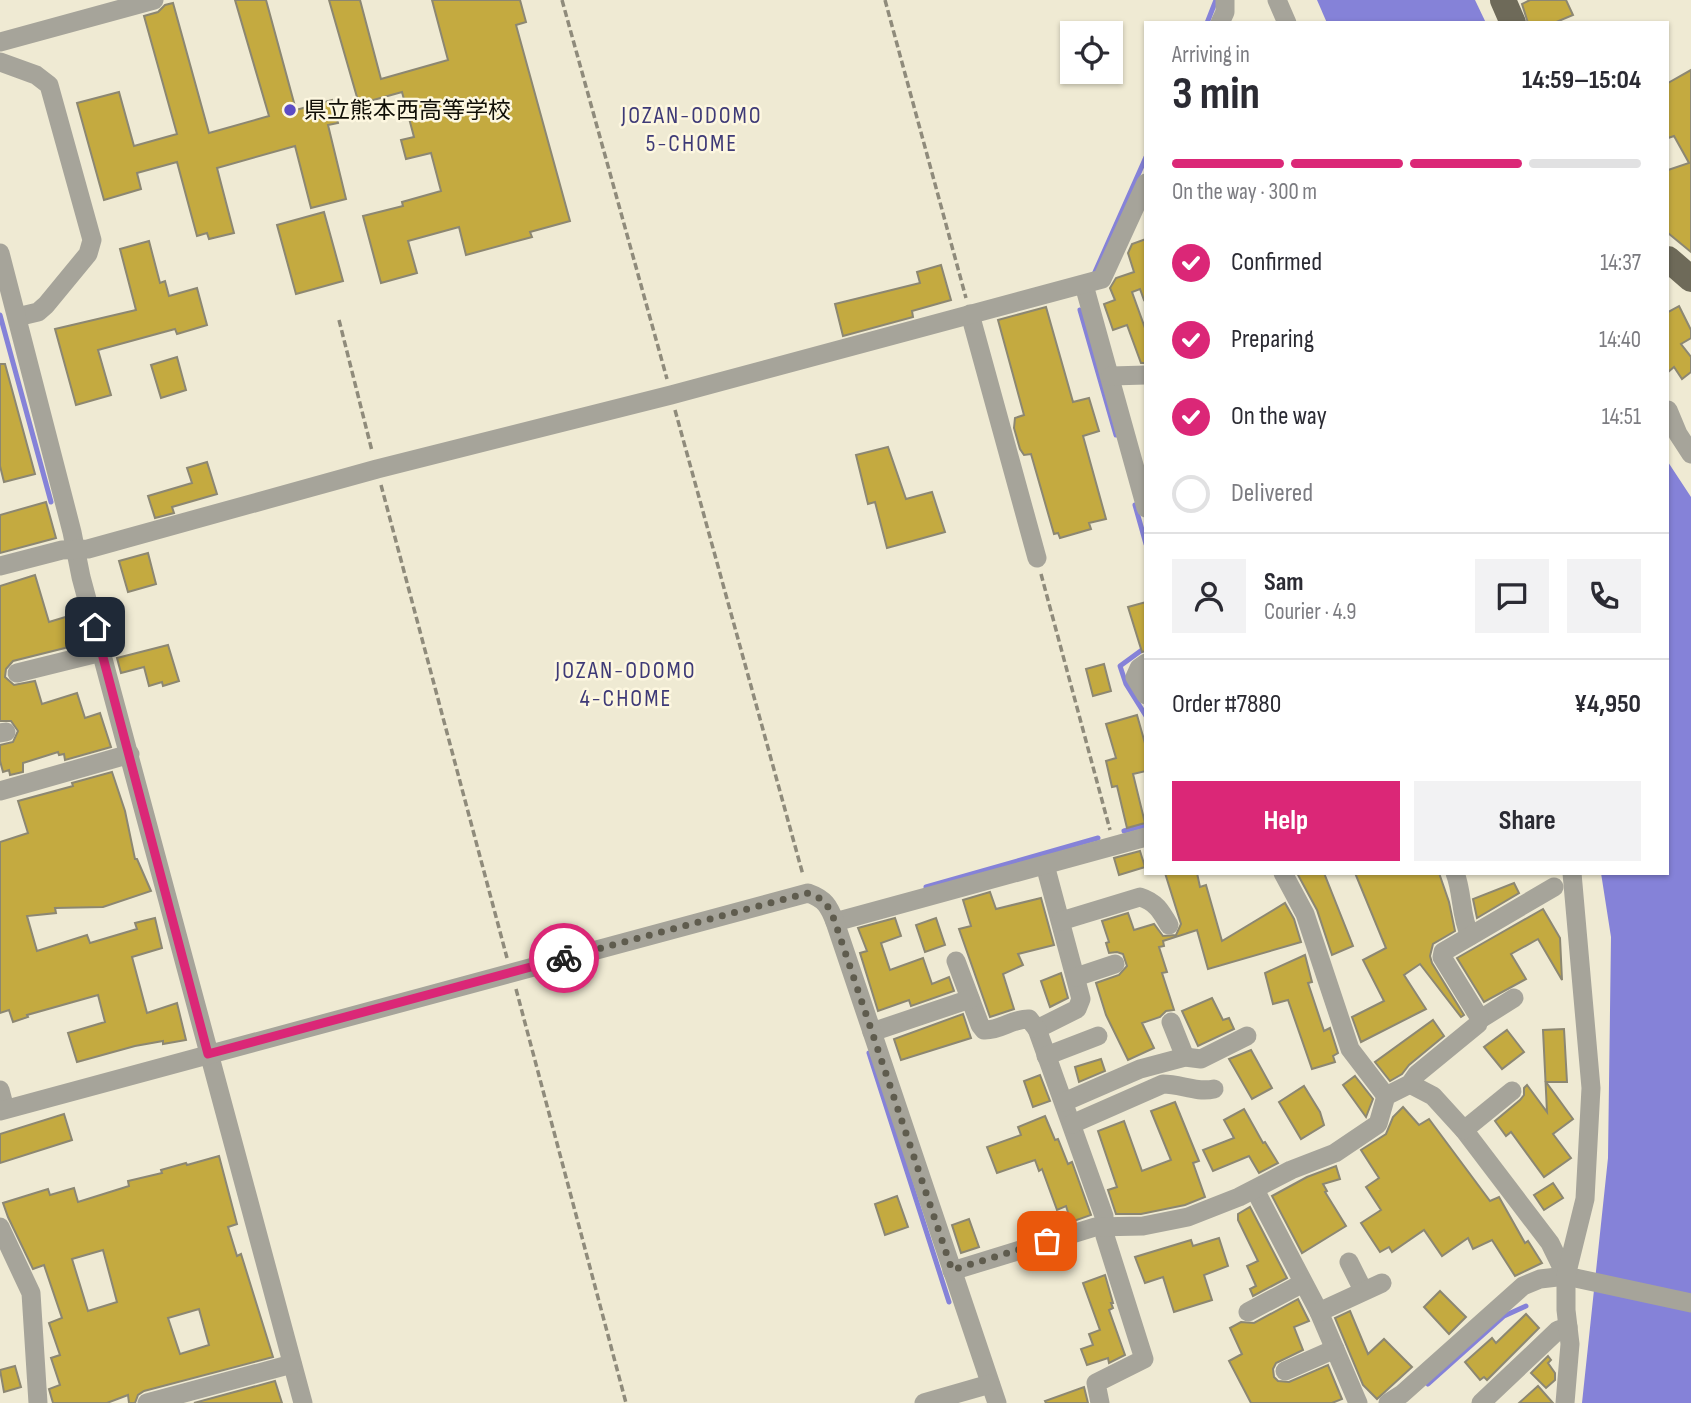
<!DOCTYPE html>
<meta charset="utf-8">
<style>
body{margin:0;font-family:"Sofia Sans Condensed","Noto Sans JP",sans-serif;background:#f2f2f3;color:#2b2b33;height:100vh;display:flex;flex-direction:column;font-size:26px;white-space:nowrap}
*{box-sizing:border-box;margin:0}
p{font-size:23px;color:#7c7c81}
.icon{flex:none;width:38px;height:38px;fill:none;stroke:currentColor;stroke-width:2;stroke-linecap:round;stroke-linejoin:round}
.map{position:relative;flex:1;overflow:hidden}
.drawer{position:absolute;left:1144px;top:21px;width:525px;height:854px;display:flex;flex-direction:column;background:#fff;border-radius:0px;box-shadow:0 2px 5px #0004}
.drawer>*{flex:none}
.controls{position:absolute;left:1060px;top:21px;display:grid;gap:14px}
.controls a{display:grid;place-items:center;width:63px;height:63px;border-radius:0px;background:#fff;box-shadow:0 2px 5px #0004;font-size:35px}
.pin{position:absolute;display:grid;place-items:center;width:60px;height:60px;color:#fff;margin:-30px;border-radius:14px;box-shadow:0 4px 10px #0006}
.courier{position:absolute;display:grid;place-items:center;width:70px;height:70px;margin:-35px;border:5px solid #db2777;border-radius:50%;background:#fff;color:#222;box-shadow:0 2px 9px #0007}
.headline em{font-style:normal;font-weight:700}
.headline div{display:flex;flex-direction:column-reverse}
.headline{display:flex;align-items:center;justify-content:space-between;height:119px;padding:0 28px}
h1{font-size:46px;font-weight:700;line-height:52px}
.bar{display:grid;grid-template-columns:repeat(4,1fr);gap:10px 7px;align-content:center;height:84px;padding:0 28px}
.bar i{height:9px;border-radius:5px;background:#e1e1e2}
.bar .active{background:#db2777}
.bar p{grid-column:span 4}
.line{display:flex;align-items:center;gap:18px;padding:0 28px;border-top:2px solid #e1e1e2}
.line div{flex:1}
.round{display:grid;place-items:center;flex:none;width:74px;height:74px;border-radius:0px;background:#f2f2f3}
ol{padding:0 28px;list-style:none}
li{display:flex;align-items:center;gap:21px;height:77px}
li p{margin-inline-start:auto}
li .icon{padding:7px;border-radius:50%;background:#db2777;color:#fff;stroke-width:4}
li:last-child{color:#7c7c81}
li i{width:38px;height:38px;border:4px solid #e1e1e2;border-radius:50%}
.primary-button{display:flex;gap:14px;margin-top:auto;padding:14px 28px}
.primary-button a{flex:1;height:80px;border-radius:0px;background:#db2777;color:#fff;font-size:28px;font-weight:700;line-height:80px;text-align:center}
.primary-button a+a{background:#f2f2f3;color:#2b2b33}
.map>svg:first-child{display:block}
.water{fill:#8582d8}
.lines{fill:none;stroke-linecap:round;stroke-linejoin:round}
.stream{stroke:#8582d8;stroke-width:5}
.building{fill:#c4aa40;stroke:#8c8772;stroke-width:2;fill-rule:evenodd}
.path{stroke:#8f8b7b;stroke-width:3.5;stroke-dasharray:7 3.5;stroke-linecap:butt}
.minor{stroke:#a6a49a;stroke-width:19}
.major{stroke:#6e6a59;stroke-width:26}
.done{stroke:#5f5c4e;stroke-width:7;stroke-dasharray:0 12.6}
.route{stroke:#db2777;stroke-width:9}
.poi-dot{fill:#5c4cc4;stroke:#fdf7e0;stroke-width:2.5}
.labels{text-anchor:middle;stroke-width:5;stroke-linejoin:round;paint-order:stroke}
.poi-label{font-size:23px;fill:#110f07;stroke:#fdf7e0;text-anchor:start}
.neighbourhood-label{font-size:24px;letter-spacing:2px;fill:#3e3a77;stroke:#fdf7e0}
</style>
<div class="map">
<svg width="1691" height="1403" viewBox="0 0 1691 1403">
<rect width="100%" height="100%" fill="#efead3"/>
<g class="water">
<polygon points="1317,0 1475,0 1486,23 1327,23"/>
<polygon points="1668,462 1691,497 1691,1403 1582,1403 1608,1158 1611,937 1601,873 1668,873"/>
</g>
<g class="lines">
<g class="stream">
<polyline points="1207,23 1216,0"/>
<polyline points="1095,272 1146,157"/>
<polyline points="1080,310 1116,435"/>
<polyline points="0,315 51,502"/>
<polyline points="1135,505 1146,544"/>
<polyline points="1146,647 1120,666 1126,684 1146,716"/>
<polyline points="1124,831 1146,825"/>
<polyline points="926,887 1098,838"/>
<polyline points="869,1053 949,1302"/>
<polyline points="1428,1384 1504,1316 1526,1306"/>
</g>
</g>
<g class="building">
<polygon points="235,0 266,0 296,110 332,100 338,123 328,125 346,199 311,208 295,146 217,168 234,233 209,239 207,233 197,236 177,162 137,173 141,189 104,200 77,103 119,92 134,146 177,134 144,16 158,12 165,5 173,3 209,133 269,116"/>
<polygon points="329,0 360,0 381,79 448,60 432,0 520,0 526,22 516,25 570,221 530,232 532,237 466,255 459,227 408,241 417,273 381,283 363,216 403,206 402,202 441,191 431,153 406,159 401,140 414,137 402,92 359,104"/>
<polygon points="1530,0 1566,0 1573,15 1554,23 1528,23 1522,4"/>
<polygon points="1691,70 1691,252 1668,233 1668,170 1689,163 1674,136 1668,138 1668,83"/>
<polygon points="324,212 343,281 296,294 277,225"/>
<polygon points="1146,239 1146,299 1144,300 1140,289 1132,292 1146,331 1146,363 1141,363 1127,325 1113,330 1104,304 1115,300 1110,288 1116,278 1134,272 1128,253 1132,244"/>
<polygon points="149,241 160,283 165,281 169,296 197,288 207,325 177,334 175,329 98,350 111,395 76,405 55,329 136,310 120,249"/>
<polygon points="941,265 951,300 912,311 913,317 843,336 835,304 920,283 917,272"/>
<polygon points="1679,306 1691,330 1691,338 1681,344 1691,357 1691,372 1682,379 1674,367 1668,372 1668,312"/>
<polygon points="1046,307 1073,402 1089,398 1099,431 1083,436 1106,519 1089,523 1091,529 1060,538 1058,533 1054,534 1031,454 1024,455 1020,449 1014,428 1015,418 1024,415 998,320"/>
<polygon points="177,357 186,390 161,398 151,365"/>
<polygon points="0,364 5,364 35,474 4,482 0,466"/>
<polygon points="888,447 906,499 932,492 945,532 887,548 875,502 868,504 856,455"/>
<polygon points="207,462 217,494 172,507 174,513 155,518 148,496 192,483 187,468"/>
<polygon points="46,502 56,538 0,553 0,515"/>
<polygon points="148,553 156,584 128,592 119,561"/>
<polygon points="35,575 49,622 72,615 81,644 13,661 6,669 5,677 14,685 35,681 42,704 77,693 85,718 100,713 111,747 65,760 64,754 59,755 58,752 23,763 23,772 10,775 9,770 3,772 0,761 0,745 13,742 18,731 11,721 0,721 0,586"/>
<polygon points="1146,602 1146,651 1142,652 1128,607"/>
<polygon points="168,645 179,681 163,686 162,682 149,686 144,667 121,673 117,658"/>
<polygon points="1104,664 1111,691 1093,696 1086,669"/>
<polygon points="1137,715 1146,747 1146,771 1133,774 1145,823 1127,828 1117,786 1112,787 1106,761 1116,758 1106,724"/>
<polygon points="112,772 125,811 135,859 137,859 151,891 103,907 55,908 56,913 27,916 37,951 87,935 90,943 137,929 135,923 155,918 162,948 132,957 147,1013 177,1003 186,1040 163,1044 163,1041 135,1046 77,1062 68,1033 105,1022 98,995 27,1015 28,1017 13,1022 9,1010 0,1013 0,842 28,833 18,801 73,786 72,783"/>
<polygon points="1140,851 1145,867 1119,875 1114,858"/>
<polygon points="1165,873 1197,873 1200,887 1206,885 1222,941 1285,903 1294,919 1301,942 1208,969 1197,930 1163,941 1164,946 1159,947 1167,972 1162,973 1174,1010 1166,1011 1160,1017 1142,1023 1154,1048 1128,1060 1106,1015 1096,983 1119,975 1127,966 1123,954 1117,952 1109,953 1106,943 1109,942 1102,921 1128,913 1134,930 1154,924 1163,936 1176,935 1181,924"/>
<polygon points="1297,873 1324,873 1353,946 1332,955 1317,910"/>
<polygon points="1355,873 1439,873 1449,902 1455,931 1433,944 1430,956 1432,963 1464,1015 1461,1017 1420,964 1404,975 1426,1009 1361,1042 1352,1017 1384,1001 1363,960 1386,948"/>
<polygon points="1514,883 1519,893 1477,918 1473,899"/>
<polygon points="990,892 996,909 1041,898 1054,945 1018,954 1023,965 1003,974 1014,1009 990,1017 959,929 971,926 963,900"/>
<polygon points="1543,909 1560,938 1562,980 1538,939 1511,954 1526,979 1484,1002 1457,958"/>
<polygon points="895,918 901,936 881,943 890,970 923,958 932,984 949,977 954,991 911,1006 909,1000 878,1011 860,953 867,951 858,928"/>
<polygon points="936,918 945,945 925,952 916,925"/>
<polygon points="1305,955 1312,982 1308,983 1324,1031 1330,1028 1338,1053 1333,1056 1335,1062 1312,1069 1288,1000 1273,1004 1265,973"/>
<polygon points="1061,973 1068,998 1050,1007 1041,981"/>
<polygon points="1212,998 1223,1020 1229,1018 1234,1029 1198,1046 1182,1011"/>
<polygon points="963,1014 971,1038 901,1060 894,1039"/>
<polygon points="1433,1020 1444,1036 1409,1065 1402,1074 1390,1081 1375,1062"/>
<polygon points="1564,1029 1567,1082 1546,1082 1573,1119 1553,1134 1571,1158 1544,1177 1511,1132 1506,1136 1495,1121 1520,1100 1524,1095 1524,1088 1527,1085 1547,1112 1543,1030"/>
<polygon points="1507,1030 1524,1052 1502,1069 1484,1047"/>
<polygon points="1251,1050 1272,1088 1252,1099 1229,1059"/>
<polygon points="1101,1059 1105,1071 1079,1082 1075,1067"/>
<polygon points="1040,1075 1050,1101 1033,1107 1024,1081"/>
<polygon points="1355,1076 1373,1099 1366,1117 1343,1085"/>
<polygon points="1304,1086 1320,1112 1324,1125 1301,1139 1279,1102"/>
<polygon points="1175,1102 1199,1161 1193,1163 1205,1197 1185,1205 1141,1214 1116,1214 1108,1190 1117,1187 1098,1131 1124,1121 1142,1171 1171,1160 1151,1111"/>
<polygon points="1403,1107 1419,1125 1429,1119 1490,1201 1499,1197 1525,1243 1528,1241 1542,1263 1515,1276 1492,1240 1473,1249 1468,1238 1442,1256 1424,1230 1392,1252 1389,1247 1380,1252 1361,1223 1381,1210 1366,1187 1379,1178 1361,1150 1386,1134 1393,1117"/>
<polygon points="1244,1109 1263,1143 1265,1142 1278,1163 1259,1173 1249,1156 1213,1171 1203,1150 1234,1138 1224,1120"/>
<polygon points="64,1114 72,1140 0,1163 0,1134"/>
<polygon points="1045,1116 1055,1140 1058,1139 1068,1164 1072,1162 1091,1215 1071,1222 1066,1206 1057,1210 1042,1169 1039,1171 1035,1160 997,1173 987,1147 1021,1135 1018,1127"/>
<path d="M219 1156 237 1224 228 1227 237 1256 241 1254 273 1357 144 1391 138 1395 135 1403H129L128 1395 107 1403H53L49 1389 60 1385 51 1358 60 1355 49 1323 62 1318 44 1265 33 1269 8 1217 3 1203 48 1189 50 1195 74 1188 78 1202 129 1186 128 1181 162 1173 161 1170 186 1163 187 1165ZM103 1250 117 1302 88 1311 72 1259ZM199 1309 209 1345 180 1354 168 1318Z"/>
<polygon points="1336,1166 1340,1179 1323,1184 1327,1191 1325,1192 1346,1226 1302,1253 1272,1196 1307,1177"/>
<polygon points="1553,1183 1563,1198 1544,1210 1534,1195"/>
<polygon points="897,1196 908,1227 885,1235 875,1204"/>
<polygon points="1250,1207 1287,1278 1253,1296 1250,1289 1256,1286 1247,1266 1258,1261 1238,1220 1238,1214"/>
<polygon points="969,1219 979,1247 961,1253 952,1225"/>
<polygon points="1219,1238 1228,1266 1204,1275 1212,1300 1174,1312 1163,1277 1145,1283 1135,1257 1191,1240 1193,1246"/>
<polygon points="1105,1275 1113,1303 1111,1303 1113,1308 1109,1310 1125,1355 1109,1363 1108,1358 1087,1365 1081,1349 1093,1345 1089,1334 1100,1330 1083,1283"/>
<polygon points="1440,1291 1466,1317 1449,1334 1424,1307"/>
<polygon points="1298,1299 1309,1321 1294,1327 1303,1350 1276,1363 1273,1369 1274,1377 1278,1381 1289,1382 1328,1365 1342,1399 1332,1403 1251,1403 1229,1361 1242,1354 1230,1328 1241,1322 1254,1323"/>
<polygon points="1350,1311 1368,1354 1384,1339 1412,1367 1377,1399 1363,1385 1335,1318"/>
<polygon points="1526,1314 1539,1328 1487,1380 1484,1377 1480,1380 1465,1362 1492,1338 1496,1343"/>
<polygon points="1548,1356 1551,1360 1548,1363 1555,1373 1555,1380 1546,1388 1531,1373"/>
<polygon points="15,1366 21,1387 4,1392 0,1370"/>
<polygon points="275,1381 282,1403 194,1403"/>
<polygon points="1538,1386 1553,1403 1519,1403"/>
<polygon points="1084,1387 1088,1403 1046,1403 1045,1401"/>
</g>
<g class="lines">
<g class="path">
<polyline points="562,0 667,379"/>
<polyline points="885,0 966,298"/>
<polyline points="339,320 372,451"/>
<polyline points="675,410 803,875"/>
<polyline points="381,485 507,958"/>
<polyline points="1041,574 1110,830"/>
<polyline points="516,989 626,1403"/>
</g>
<g class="minor">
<polyline points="1277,0 1287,23"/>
<polyline points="1220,23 1225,12 1225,0"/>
<polyline points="0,42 154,0"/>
<polyline points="0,62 36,75 49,85 92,240 88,254 46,305 38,312 17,317"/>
<polyline points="0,253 72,532 81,577 303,1403"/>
<polyline points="1084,285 1146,508"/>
<polyline points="970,314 1037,558"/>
<polyline points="1111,376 1146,375"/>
<polyline points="1668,410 1678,434 1691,454"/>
<polyline points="0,566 62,550 88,549 377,469 671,395 1102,279 1146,183"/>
<polyline points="1146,663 1139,668 1135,677 1146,695"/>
<polyline points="17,673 102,652"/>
<polyline points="0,733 6,732"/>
<polyline points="0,791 130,754"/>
<polyline points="1045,865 1081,999 1077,1009 1037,1029 1104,1216 1105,1236 1144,1359 1096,1383 1100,1403"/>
<polyline points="1283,873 1305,914 1350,1049 1386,1096"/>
<path d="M1455 873C1463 893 1460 915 1470 936"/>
<path d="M1061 921 1140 897C1156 902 1161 911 1169 925"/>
<polyline points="835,922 1146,837"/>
<path d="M956 961 980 1025 984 1030C1000 1031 1013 1018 1029 1019L1037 1029"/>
<polyline points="1076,977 1115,964"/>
<polyline points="1479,1020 1514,998"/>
<polyline points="1171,1022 1185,1057"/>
<polyline points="872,1032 970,999"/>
<polyline points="1046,1056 1098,1036"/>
<polyline points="1410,1084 1433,1096 1464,1130 1550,1243 1566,1276"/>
<polyline points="0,1090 5,1109"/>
<polyline points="1064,1102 1140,1069 1185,1057 1201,1059 1247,1036"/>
<path d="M0 1111 808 893C825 899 829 906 835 922L997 1403"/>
<path d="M1072 1124 1163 1084C1181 1084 1196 1093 1214 1089"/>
<polyline points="1464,1130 1512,1091"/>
<polyline points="1255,1190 1319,1312 1358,1403"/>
<polyline points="0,1227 31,1293 38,1403"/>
<polyline points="1349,1262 1363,1290"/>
<polyline points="952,1271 1095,1227 1143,1226 1188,1217 1239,1197 1291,1170 1335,1153 1378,1124 1386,1096 1410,1084 1417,1074 1478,1024 1479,1017 1442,957 1443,952 1554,887"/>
<polyline points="1248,1312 1303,1283"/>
<polyline points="1319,1312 1382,1283"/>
<polyline points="1285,1371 1335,1349"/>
<polyline points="147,1403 292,1364"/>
<polyline points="924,1403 990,1384"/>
<polyline points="1388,1403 1402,1394 1523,1286 1540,1279 1566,1276 1691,1303"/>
<polyline points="1481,1403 1558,1330 1568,1327"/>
<polyline points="1565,1403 1570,1344 1566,1310 1566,1276 1585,1199 1591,1088 1572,873"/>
</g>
<g class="major">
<polyline points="1503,0 1513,23"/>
<polyline points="1668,259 1691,279"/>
</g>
</g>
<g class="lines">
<path class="done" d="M564 958 808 893C825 899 829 906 835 922L952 1270 1047 1241"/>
<polyline class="route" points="95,627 208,1054 564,958"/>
</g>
<circle class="poi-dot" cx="290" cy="110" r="7"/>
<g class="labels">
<g class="poi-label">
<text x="304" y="118">県立熊本西高等学校</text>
</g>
<g class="neighbourhood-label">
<text x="692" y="123">JOZAN-ODOMO<tspan x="692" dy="28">5-CHOME</tspan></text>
<text x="626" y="678">JOZAN-ODOMO<tspan x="626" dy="28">4-CHOME</tspan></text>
</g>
</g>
</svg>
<div class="controls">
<a><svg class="icon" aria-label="locate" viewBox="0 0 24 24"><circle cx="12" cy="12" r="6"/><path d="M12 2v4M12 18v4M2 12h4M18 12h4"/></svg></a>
</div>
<div class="pin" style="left:1047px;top:1241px;background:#ea580c"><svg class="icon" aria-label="bag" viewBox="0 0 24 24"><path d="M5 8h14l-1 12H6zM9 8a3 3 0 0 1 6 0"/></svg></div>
<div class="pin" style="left:95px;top:627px;background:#1f2937"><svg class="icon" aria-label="home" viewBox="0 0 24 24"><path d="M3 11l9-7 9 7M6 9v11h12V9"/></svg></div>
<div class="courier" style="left:564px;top:958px"><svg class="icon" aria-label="bike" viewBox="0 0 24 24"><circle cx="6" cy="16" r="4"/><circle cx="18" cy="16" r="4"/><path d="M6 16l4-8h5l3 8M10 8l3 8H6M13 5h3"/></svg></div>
<section class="drawer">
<div class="headline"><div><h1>3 min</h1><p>Arriving in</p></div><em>14:59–15:04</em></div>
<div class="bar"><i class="active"></i><i class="active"></i><i class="active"></i><i></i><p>On the way · 300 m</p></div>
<ol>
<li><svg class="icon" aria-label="check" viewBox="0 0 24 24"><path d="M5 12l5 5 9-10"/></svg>Confirmed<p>14:37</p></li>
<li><svg class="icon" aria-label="check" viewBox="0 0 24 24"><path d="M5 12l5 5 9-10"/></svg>Preparing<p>14:40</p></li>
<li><svg class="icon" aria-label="check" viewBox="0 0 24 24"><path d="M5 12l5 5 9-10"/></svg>On the way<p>14:51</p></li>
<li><i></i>Delivered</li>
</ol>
<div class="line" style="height:126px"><a class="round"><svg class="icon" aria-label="person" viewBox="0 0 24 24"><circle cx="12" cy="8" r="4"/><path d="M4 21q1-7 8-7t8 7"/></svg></a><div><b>Sam</b><p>Courier · 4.9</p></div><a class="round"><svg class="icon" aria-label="chat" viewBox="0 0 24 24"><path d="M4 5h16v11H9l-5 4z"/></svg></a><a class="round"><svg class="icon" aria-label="phone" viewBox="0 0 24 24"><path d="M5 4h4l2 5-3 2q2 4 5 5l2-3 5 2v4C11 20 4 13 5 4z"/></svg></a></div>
<div class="line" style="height:91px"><div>Order #7880</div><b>¥4,950</b></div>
<div class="primary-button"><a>Help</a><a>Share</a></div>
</section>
</div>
